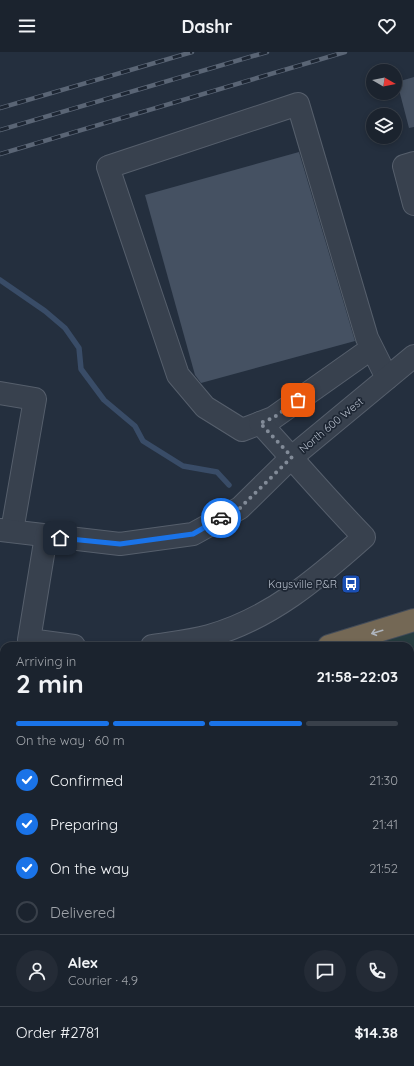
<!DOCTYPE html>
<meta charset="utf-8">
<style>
body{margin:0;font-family:Quicksand,sans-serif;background:#242b36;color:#f1f3f6;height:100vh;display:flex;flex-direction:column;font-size:15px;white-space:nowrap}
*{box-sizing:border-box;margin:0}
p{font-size:13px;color:#a0a4aa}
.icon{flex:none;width:22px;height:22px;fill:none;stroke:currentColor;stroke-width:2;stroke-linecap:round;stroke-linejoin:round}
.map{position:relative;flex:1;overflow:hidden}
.side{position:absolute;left:0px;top:590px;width:414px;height:424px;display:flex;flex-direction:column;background:#1b232e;border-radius:12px 12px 0 0;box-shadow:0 2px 6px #0003,0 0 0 1px #39404a}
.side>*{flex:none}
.needle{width:26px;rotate:99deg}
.fabs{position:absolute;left:366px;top:12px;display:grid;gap:8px}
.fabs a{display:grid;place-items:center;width:36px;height:36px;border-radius:50%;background:#1b232e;box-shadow:0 2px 6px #0003,0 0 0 1px #39404a;font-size:20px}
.pin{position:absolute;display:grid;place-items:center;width:34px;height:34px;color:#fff;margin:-17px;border-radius:8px;box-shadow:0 2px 6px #0006}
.courier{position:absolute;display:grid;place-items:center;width:40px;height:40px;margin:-20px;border:3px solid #1a73e8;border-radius:50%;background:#fff;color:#222;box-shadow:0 1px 5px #0007}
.overview em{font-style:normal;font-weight:800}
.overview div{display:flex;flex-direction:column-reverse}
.overview{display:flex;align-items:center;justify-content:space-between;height:68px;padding:0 16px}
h1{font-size:26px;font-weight:800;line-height:30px}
.bar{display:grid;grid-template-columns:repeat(4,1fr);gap:6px 4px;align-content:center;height:48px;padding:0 16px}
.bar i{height:5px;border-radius:3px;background:#39404a}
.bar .on{background:#1a73e8}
.bar p{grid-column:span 4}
.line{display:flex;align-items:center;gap:10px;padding:0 16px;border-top:1px solid #39404a}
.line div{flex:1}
.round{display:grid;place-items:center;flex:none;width:42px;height:42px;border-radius:21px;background:#242b36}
ol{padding:0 16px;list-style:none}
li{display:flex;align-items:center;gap:12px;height:44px}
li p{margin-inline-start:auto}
li .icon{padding:4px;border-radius:50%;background:#1a73e8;color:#fff;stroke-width:4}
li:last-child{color:#a0a4aa}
li i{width:22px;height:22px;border:2px solid #39404a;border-radius:50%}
header{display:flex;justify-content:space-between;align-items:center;height:52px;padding:0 16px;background:#1b232e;font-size:18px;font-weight:800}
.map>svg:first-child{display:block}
.green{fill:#263c3f}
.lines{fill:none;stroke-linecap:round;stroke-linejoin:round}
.stream{stroke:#394c67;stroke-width:5.5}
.building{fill:#455162}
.minor-casing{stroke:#565f6c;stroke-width:24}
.highway-casing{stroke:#434c59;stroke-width:24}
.minor{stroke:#38414e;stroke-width:22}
.highway{stroke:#746855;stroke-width:22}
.rail-casing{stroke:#5a6575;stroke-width:4.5}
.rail{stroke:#1d2633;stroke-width:3;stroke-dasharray:9;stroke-linecap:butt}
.oneway{stroke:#aeb4bd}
.done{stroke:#828b98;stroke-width:4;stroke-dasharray:0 7.2}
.route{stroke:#1a73e8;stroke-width:5}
.labels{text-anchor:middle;stroke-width:3.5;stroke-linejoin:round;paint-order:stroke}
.street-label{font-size:11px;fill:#b4bcc9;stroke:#1d2633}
.poi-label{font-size:11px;fill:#b4bcc9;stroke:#1d2633;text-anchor:end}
</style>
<header><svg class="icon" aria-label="menu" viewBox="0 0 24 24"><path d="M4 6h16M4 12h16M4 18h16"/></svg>Dashr<svg class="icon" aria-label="heart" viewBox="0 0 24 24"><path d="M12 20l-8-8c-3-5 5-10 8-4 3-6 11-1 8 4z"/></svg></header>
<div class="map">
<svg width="414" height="1014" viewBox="0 0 414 1014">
<rect width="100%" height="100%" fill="#242f3e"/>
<g class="green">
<polygon points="414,580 414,685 410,686 410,594 371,594"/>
<polygon points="0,631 4,631 4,675 0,676"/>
<polygon points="4,713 4,766 0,766 0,714"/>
<polygon points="410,839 414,844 414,952 410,977"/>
<polygon points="4,898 4,996 0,996 0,899"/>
<polygon points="145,1010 405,1010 404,1014 188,1014"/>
</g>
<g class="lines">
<polyline class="stream" points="0,228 45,259 65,276 79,296 81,317 104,348 135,374 143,389 183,414 217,420 229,433"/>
</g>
<g class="building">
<polygon points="414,25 414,75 409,76 397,30"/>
<polygon points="299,100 355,289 201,331 195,323 145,143"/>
</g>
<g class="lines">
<g class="minor-casing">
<g id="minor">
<polyline points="414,111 404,114 414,152"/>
<polyline points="372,296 273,366 242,378 205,355 178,323 108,115 298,52 367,286 387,326"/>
<polyline points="0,341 35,347 12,479"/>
<polyline points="0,478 120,492 193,482 240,456 292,405 414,304"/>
<polyline points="46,484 29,588 74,594"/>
<path d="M152 594C171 591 191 589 209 584 270 567 318 526 364 485 328 448 295 409 260 371"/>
</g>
</g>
<g class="highway-casing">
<g id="highway">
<polyline points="329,594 414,568"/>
<polyline points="0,694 4,693"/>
<polyline points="410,723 414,722"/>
<polyline points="410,797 414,795"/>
<polyline points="0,801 4,801"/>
<polyline points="0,875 4,875"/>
<polyline points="0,1012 20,1014"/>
</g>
</g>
<use href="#minor" class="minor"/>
<use href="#highway" class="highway"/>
<g class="rail-casing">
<g id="rail">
<polyline points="0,56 192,0"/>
<polyline points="0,78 267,0"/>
<polyline points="0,102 345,0"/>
</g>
</g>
<use href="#rail" class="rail"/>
</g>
<defs><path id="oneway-shaft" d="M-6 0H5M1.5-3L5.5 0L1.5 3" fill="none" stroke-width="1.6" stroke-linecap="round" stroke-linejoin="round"/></defs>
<use class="oneway" href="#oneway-shaft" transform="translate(377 580) rotate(163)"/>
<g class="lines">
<polyline class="done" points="221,466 240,456 292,405 260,371 273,366 298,348"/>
<polyline class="route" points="60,486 120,492 193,482 221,466"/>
</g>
<defs>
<g id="bus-square" transform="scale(1)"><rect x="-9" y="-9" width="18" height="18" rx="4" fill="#1a4fb4" stroke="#1d2633"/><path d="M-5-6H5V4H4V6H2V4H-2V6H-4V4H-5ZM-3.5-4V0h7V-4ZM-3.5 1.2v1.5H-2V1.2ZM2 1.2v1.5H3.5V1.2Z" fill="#fff"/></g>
</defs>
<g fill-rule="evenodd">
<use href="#bus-square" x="351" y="532"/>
</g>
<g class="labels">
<g class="street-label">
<text transform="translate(331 373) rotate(-40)" y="4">North 600 West</text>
</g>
<g class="poi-label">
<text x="337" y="536">Kaysville P&amp;R</text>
</g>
</g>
</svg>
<div class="fabs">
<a><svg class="needle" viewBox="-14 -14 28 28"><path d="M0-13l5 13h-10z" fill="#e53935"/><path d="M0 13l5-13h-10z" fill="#a0a4aa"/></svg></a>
<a><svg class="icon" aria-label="layers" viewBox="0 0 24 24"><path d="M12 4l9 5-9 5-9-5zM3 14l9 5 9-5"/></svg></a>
</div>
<div class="pin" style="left:298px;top:348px;background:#ea580c"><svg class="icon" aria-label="bag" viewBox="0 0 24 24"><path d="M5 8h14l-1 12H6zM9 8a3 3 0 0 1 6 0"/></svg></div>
<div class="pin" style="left:60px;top:486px;background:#1f2937"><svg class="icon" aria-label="home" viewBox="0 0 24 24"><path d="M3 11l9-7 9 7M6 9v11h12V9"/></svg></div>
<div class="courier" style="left:221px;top:466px"><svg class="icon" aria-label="car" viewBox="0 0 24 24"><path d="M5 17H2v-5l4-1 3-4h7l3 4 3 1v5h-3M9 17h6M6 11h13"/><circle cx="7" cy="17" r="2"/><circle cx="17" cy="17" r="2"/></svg></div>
<section class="side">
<div class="overview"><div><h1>2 min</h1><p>Arriving in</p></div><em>21:58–22:03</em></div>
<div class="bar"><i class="on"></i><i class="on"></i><i class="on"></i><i></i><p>On the way · 60 m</p></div>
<ol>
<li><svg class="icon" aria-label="check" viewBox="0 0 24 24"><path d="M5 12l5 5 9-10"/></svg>Confirmed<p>21:30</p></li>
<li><svg class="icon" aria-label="check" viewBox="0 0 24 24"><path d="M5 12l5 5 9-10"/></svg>Preparing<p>21:41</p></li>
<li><svg class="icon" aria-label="check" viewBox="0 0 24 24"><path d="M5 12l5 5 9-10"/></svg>On the way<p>21:52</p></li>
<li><i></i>Delivered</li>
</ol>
<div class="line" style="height:72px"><a class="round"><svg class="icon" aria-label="person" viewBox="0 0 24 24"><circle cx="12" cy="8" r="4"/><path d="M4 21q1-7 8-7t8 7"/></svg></a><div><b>Alex</b><p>Courier · 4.9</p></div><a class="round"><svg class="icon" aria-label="chat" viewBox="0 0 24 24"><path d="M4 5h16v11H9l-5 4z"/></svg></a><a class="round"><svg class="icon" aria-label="phone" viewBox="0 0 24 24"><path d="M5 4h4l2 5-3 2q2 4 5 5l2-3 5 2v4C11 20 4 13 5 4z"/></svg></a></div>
<div class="line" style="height:52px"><div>Order #2781</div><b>$14.38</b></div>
</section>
</div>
